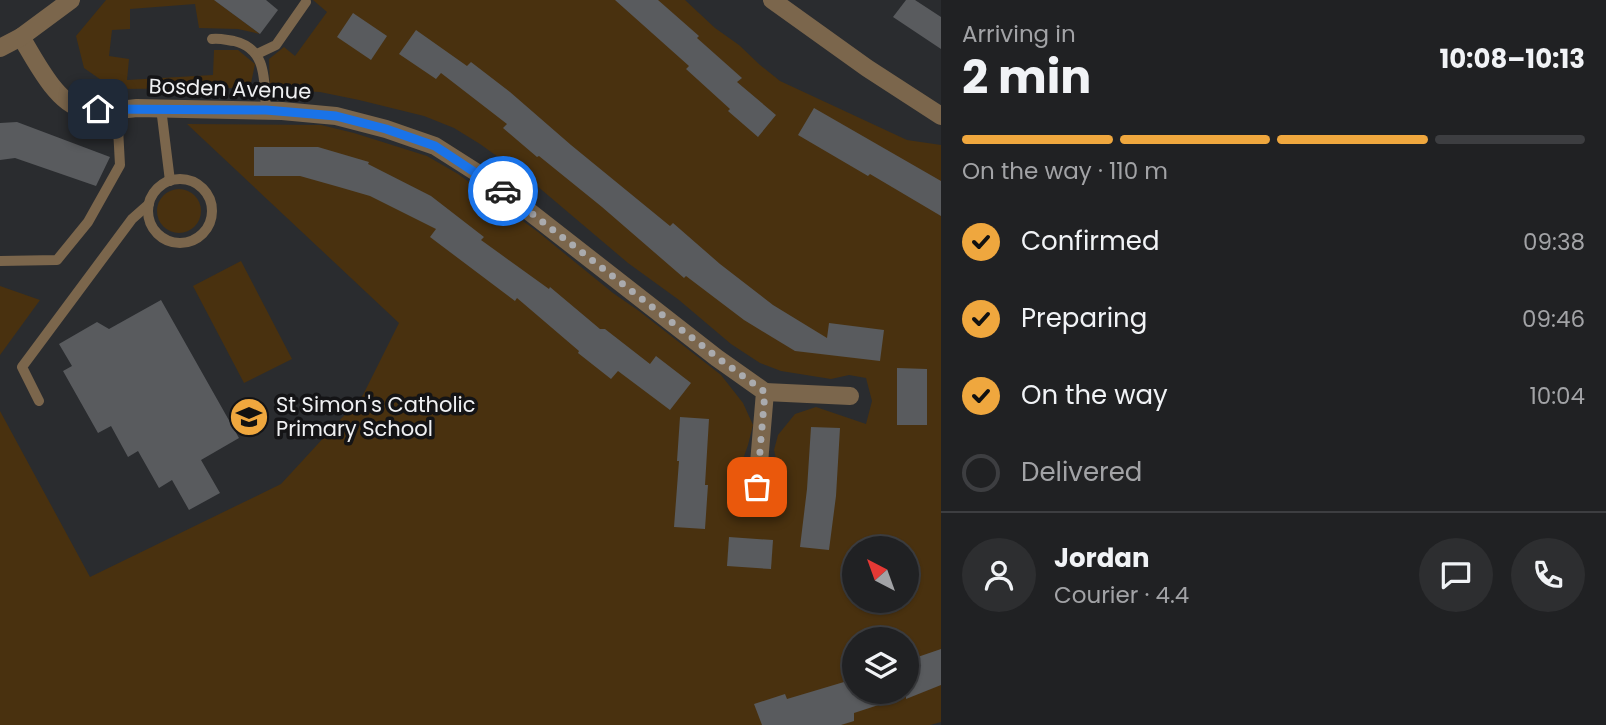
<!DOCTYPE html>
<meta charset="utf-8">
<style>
body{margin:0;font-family:Poppins,sans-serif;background:#2d2e30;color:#f1f3f6;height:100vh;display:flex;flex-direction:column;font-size:26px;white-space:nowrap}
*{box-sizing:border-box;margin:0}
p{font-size:23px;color:#a2a3a6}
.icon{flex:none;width:38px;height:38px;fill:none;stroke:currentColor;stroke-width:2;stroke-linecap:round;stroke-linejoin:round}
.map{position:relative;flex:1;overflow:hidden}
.drawer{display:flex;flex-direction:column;background:#202123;width:665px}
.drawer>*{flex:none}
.needle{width:46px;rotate:319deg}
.fabs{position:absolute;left:842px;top:536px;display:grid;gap:14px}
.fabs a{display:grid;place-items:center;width:77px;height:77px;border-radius:50%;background:#202123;box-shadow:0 2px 5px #0004,0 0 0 2px #3d3e41;font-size:35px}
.pin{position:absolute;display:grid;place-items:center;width:60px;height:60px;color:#fff;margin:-30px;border-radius:14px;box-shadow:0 4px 10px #0006}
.courier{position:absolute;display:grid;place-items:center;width:70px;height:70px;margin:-35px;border:5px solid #1a73e8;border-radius:50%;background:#fff;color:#222;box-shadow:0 2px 9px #0007}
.headline em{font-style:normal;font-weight:700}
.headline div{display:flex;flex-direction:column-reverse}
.headline{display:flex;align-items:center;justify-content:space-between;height:119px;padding:0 21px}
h1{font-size:46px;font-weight:700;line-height:52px}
.bar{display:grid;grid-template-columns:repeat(4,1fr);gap:10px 7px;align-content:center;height:84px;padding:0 21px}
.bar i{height:9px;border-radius:5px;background:#3d3e41}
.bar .active{background:#efa73e}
.bar p{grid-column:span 4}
.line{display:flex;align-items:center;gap:18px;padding:0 21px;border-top:2px solid #3d3e41}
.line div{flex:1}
.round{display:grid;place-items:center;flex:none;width:74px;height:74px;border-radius:37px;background:#2d2e30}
ol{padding:0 21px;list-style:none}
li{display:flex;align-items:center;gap:21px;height:77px}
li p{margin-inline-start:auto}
li .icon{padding:7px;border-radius:50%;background:#efa73e;color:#111;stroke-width:4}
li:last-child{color:#a2a3a6}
li i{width:38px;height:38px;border:4px solid #3d3e41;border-radius:50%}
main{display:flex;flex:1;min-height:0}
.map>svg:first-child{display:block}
.green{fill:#49310f;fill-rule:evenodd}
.building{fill:#595b5e}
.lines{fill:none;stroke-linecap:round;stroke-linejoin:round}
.lane{stroke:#7b664c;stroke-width:10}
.street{stroke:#7b664c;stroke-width:18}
.done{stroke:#aaabae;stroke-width:7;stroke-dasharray:0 12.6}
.route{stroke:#1a73e8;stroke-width:9}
.labels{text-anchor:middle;stroke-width:7;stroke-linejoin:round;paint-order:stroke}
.street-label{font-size:21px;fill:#eff0f2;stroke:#141416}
.poi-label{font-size:21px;fill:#eff0f2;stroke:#141416;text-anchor:start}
</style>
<main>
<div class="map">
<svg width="941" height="725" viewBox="0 0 941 725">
<rect width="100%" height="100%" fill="#2a2c2f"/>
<g class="green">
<polygon points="106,0 217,0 217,2 260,34 238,29 199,28 195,4 130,9 130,29 112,30 109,56 129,59 127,80 213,75 214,50 238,50 255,64 250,88 114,89 84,68 76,36"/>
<path d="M313 0H685L715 28 739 45 760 65 780 81 907 140 941 145V722L930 725H0V411L90 577 281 484 363 395 399 323 187 124 321 125 354 133 427 156 458 174 538 232 613 293 639 311 721 375 743 403 753 425 748 445 742 462 731 481 733 495 739 501 776 502 785 487 780 477 774 450 778 435 795 414 816 407 866 424 872 401 866 378 849 375 831 379 781 371 760 363 731 344 679 300 628 263 530 180 480 144 454 128 424 116 359 100 320 92 270 89 269 59 284 47 295 56 327 12ZM854 548H906V600H854ZM854 639H906V691H854Z"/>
<circle cx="179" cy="211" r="22"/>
<polygon points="241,261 292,359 244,383 193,286"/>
<polygon points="0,286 40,300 0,355"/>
</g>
<g class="building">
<polygon points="214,0 266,0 278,10 260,34"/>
<polygon points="615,0 658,0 699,36 697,38 742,78 737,82 776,115 758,137 728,111 730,109 686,69 689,66"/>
<polygon points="906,0 915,0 941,17 941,49 893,17"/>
<polygon points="353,13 387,36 371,60 337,37"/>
<polygon points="416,30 467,66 471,62 510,92 571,145 670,226 673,223 720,264 773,305 827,338 829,323 884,330 880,361 795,351 744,320 686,276 684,278 602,207 539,156 537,157 503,128 507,124 441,73 436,79 399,54"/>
<polygon points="814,108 941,181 941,216 870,174 868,176 798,135"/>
<polygon points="17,122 110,157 96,186 15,158 0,160 0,123"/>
<polygon points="254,147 318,147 369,162 368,164 431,196 484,237 481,240 549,289 550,287 600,329 605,329 650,364 656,356 691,383 670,410 618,371 611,379 578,353 579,351 517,298 515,301 430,237 436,229 370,196 339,187 300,176 254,176"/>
<polygon points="161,300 239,438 201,460 220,493 189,510 172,480 159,488 138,451 128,457 111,426 98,433 63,371 72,366 59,344 97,322 109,329"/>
<polygon points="897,368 927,369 927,425 897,425"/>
<polygon points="680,417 709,419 705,485 708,485 705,529 674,527 679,461 677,461"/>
<polygon points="811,427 840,428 836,496 829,550 800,547 807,489"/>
<polygon points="729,537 773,540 771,569 727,566"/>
<polygon points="941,649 941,685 906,699 906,696 854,713 854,721 841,725 762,725 754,704 785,694 787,699 854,679 854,691 906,691 906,693 906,661"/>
</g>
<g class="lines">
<g class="lane">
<path d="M212 39C220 38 226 40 234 41 268 49 264 82 266 110"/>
<polyline points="257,54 276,45 306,2"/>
<polyline points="161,108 170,181"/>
<circle cx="180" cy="211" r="32"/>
<polyline points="0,261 57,260 88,222 120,165 117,110"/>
<polyline points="39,401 22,367 132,219 149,204"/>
</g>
<g class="street">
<polyline points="772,0 867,68 941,116"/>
<path d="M21 37C34 58 56 103 81 108 98 112 120 110 137 108L282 111 336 116 386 129 435 146 490 181 717 358 765 392 757 487"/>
<polyline points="0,48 21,37 71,0"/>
<polyline points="765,392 850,396"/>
</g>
</g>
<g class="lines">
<polyline class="done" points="503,191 718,358 765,392 757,487"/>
<polyline class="route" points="98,109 266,110 336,116 386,129 435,146 503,191"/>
</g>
<defs>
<g id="school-disc" transform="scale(2.0125)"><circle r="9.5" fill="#efa73e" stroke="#141416"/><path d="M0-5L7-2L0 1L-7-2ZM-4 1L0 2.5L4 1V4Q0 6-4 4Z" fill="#111"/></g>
</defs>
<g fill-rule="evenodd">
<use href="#school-disc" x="249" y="417"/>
</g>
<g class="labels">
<g class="street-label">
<text transform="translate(230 89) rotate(2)" y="7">Bosden Avenue</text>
</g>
<g class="poi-label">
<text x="276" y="412">St Simon's Catholic<tspan x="276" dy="24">Primary School</tspan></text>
</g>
</g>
</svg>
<div class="fabs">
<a><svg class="needle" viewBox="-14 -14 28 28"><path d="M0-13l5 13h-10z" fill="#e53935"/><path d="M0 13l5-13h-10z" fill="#a2a3a6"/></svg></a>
<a><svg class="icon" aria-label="layers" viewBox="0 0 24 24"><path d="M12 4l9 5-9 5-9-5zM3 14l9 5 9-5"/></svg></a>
</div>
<div class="pin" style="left:757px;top:487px;background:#ea580c"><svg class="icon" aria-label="bag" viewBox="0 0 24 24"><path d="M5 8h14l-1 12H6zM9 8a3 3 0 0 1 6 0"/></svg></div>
<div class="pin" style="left:98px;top:109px;background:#1f2937"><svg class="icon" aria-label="home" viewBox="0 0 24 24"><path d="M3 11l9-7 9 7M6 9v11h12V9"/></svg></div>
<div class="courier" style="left:503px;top:191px"><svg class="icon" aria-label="car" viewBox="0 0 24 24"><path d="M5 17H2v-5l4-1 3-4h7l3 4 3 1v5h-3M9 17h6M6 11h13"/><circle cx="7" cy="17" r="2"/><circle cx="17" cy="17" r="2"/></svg></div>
</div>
<section class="drawer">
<div class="headline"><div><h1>2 min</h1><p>Arriving in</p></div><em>10:08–10:13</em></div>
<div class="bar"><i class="active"></i><i class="active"></i><i class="active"></i><i></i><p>On the way · 110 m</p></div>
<ol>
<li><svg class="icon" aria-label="check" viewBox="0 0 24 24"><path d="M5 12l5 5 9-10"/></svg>Confirmed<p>09:38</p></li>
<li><svg class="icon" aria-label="check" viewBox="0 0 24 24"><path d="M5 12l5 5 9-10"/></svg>Preparing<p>09:46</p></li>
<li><svg class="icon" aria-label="check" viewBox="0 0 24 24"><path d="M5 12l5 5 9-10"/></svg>On the way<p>10:04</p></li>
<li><i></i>Delivered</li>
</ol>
<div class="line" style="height:126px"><a class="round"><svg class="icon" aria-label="person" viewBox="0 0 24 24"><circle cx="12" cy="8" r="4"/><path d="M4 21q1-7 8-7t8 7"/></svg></a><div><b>Jordan</b><p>Courier · 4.4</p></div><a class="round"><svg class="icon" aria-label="chat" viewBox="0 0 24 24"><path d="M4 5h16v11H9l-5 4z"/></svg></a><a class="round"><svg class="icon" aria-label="phone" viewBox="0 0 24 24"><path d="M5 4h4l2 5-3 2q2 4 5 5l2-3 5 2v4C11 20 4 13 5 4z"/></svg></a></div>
</section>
</main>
